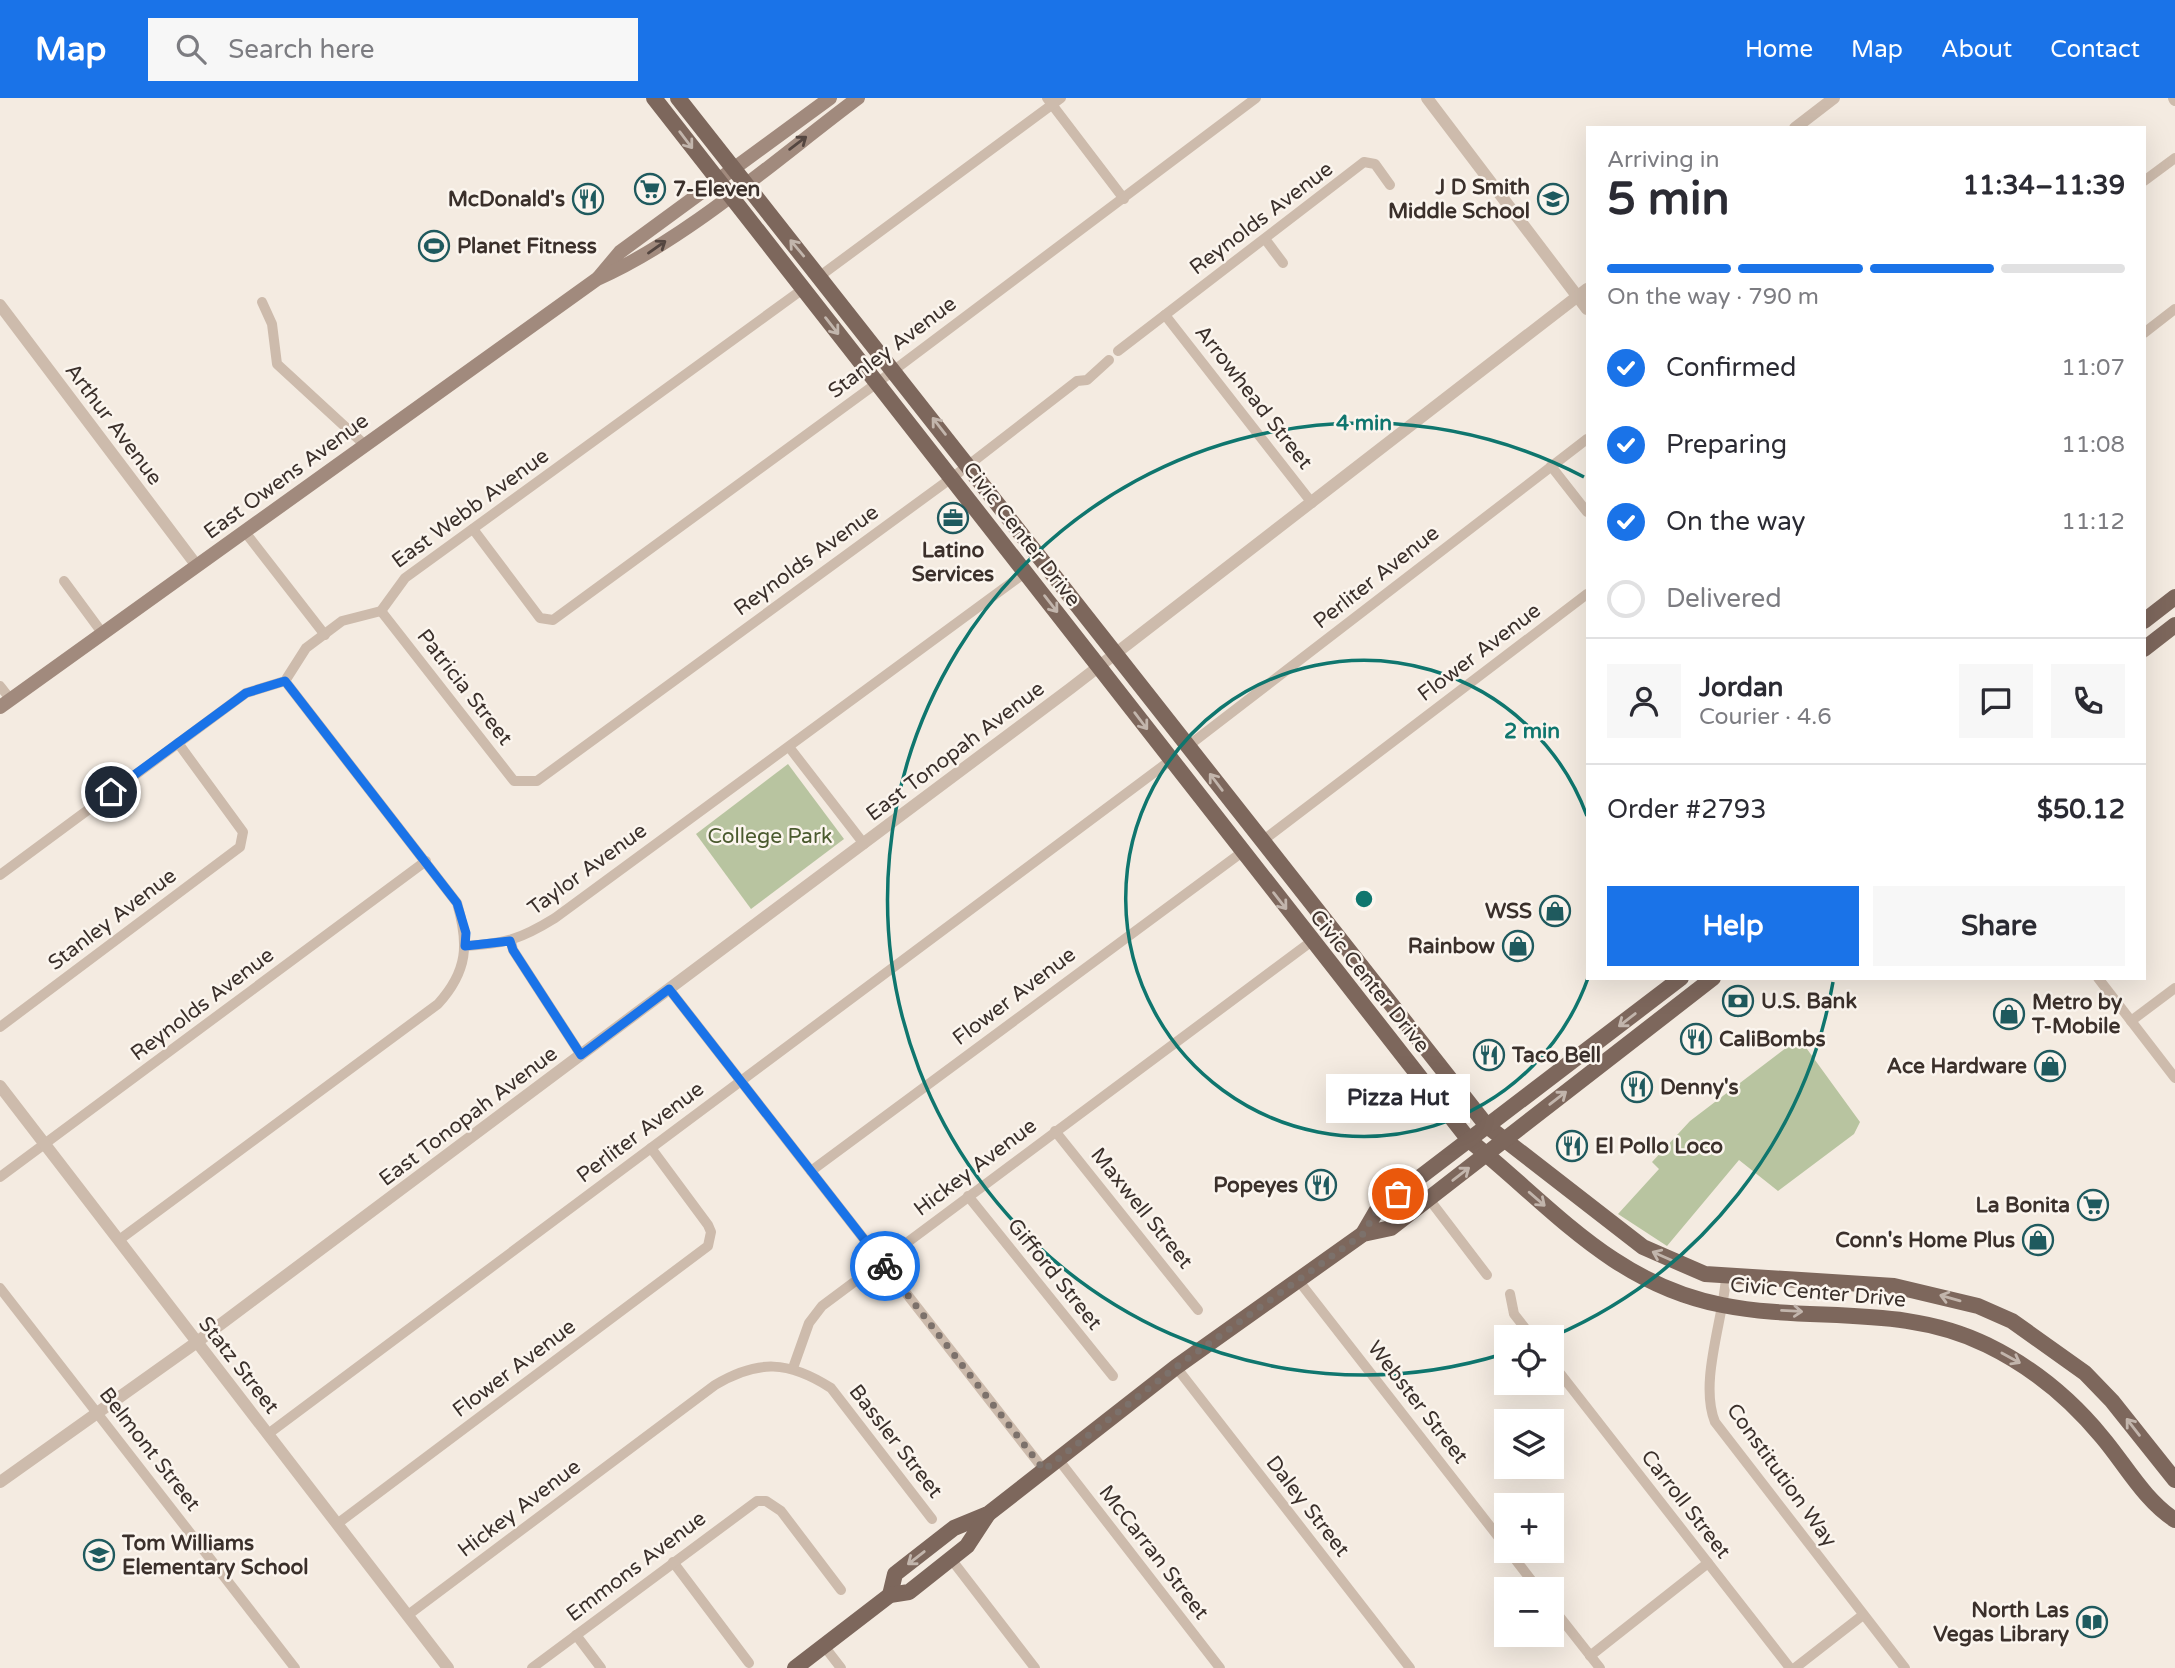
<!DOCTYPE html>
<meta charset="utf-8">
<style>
body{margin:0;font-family:"Varela Round",sans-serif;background:#f7f7f7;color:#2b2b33;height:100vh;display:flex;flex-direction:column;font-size:26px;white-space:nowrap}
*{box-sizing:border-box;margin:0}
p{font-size:23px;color:#7c7c81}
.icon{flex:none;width:38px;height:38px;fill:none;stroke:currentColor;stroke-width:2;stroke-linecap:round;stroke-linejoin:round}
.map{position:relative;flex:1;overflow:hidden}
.panel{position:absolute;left:1586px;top:28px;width:560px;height:854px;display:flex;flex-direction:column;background:#fff;border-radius:0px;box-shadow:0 7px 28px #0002}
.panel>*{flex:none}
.fabs{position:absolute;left:1494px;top:1227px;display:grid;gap:14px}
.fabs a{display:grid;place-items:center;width:70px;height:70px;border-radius:0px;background:#fff;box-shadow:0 7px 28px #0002;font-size:35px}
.pin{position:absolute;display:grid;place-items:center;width:60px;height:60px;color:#fff;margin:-30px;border:4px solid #fff;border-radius:50%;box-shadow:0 2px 7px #0007}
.courier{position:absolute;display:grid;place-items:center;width:70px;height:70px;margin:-35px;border:5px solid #1a73e8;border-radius:50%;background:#fff;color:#222;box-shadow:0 2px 9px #0007}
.bubble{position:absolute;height:49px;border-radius:0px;background:#fff;box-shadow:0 7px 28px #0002;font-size:23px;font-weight:800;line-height:49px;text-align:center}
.head em{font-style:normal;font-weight:800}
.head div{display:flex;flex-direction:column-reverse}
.head{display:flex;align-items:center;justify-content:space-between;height:119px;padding:0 21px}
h1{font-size:46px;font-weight:800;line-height:52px}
.bar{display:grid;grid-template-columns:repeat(4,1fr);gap:10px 7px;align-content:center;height:84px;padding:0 21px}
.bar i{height:9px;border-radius:5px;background:#e1e1e2}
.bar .current{background:#1a73e8}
.bar p{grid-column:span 4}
.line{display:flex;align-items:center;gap:18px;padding:0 21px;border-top:2px solid #e1e1e2}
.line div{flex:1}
.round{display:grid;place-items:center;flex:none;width:74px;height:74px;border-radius:0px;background:#f7f7f7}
ol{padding:0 21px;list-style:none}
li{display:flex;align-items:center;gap:21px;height:77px}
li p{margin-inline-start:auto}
li .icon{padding:7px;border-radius:50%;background:#1a73e8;color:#fff;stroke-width:4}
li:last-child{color:#7c7c81}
li i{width:38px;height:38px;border:4px solid #e1e1e2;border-radius:50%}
.primary-button{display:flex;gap:14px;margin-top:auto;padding:14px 21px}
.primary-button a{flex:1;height:80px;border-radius:0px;background:#1a73e8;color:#fff;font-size:28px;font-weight:800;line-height:80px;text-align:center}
.primary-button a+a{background:#f7f7f7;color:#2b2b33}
header{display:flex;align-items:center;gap:42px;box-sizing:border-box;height:98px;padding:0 35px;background:#1a73e8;color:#fff}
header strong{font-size:33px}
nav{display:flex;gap:38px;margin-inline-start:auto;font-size:24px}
.search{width:490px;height:63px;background:#f7f7f7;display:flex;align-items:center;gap:18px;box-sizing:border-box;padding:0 24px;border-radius:0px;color:#7c7c81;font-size:26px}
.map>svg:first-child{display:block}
.green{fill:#b8c4a0}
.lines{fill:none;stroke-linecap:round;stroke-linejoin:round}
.minor{stroke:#cdbbac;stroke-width:10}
.tertiary{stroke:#cdbbac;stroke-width:12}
.secondary{stroke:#a18a7d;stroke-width:14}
.primary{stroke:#7d675c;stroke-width:16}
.oneway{stroke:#c2b5ac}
.oneway2{stroke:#544640}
.done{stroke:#7c716b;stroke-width:7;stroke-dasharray:0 12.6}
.route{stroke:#1a73e8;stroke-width:9}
.ring{fill:none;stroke:#0f766e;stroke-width:3.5}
.labels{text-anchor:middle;stroke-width:5;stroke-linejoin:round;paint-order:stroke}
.poi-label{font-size:21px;font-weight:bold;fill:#3b302b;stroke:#fbf5ee;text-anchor:end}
.street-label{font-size:21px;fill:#3b302b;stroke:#fbf5ee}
.park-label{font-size:21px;fill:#4a5a2e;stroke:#fbf5ee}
.centre{fill:#0f766e;stroke:#fbf5ee;stroke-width:3.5}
.ring-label{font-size:21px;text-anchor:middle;font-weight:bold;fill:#0f766e;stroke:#fbf5ee;stroke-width:5;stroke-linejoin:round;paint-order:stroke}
</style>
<header>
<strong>Map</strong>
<div class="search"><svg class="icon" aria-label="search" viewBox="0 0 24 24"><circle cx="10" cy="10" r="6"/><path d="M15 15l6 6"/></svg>Search here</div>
<nav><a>Home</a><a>Map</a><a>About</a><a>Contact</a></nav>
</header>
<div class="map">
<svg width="2175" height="1570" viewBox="0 0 2175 1570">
<rect width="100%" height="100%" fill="#f4ebe1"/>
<g class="green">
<polygon points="788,666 844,741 751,811 696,736"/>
<polygon points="1799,940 1860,1024 1854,1036 1778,1093 1739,1062 1667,1148 1618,1116 1659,1071 1652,1064 1690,1023"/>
</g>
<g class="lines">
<g class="minor">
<polyline points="1047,0 1124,101"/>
<polyline points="2144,83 2175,60"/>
<polyline points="1265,141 1283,165"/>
<polyline points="820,178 1061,0"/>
<polyline points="262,204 272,226 277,266 365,347"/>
<polyline points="1165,217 1312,405"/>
<polyline points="2144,235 2175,211"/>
<polyline points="1118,253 1364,64 1375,66 1390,87"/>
<polyline points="1551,368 1587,414"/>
<polyline points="473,431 540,520 553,522 877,285 1256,0"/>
<polyline points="245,434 325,537"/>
<polyline points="64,483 103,536"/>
<polyline points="381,513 514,683 537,683 957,376 1077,283 1087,282 1109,262"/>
<polyline points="0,588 11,602"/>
<polyline points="1188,648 1587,341"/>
<polyline points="789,649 864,746"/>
<polyline points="1261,744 1587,496"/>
<polyline points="0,777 246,595 285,583 306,550 342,523 381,513 405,480 803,191"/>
<polyline points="511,843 513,852 581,957"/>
<path d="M465 848C505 846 521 841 555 820L1026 474"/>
<polyline points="2098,880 2175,980"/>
<polyline points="669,891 1044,1372"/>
<polyline points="2131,923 2175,890"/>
<polyline points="0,929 240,749 243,734 178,645"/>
<polyline points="1055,1033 1198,1212"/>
<polyline points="811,1073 1241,755"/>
<polyline points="0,1079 426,763"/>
<polyline points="968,1098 1113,1278"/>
<polyline points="1429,1101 1487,1177"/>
<path d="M119 1142 438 906C468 873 469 846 457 805L285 583"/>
<path d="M1726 1180C1723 1222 1699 1285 1715 1324L1905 1570"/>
<polyline points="1298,1182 1507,1450"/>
<polyline points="0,1190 295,1570"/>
<polyline points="1510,1196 1514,1216 1532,1239"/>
<polyline points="1552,1265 1790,1570"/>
<polyline points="1176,1269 1410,1570"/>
<polyline points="793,1270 809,1225 822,1208 1312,843"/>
<polyline points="268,1336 1171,662"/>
<polyline points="1058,1361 1220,1570"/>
<polyline points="337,1426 708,1148 711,1134 708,1127 651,1050"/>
<polyline points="1508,1452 1538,1491"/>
<polyline points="951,1461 1035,1570"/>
<polyline points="673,1464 749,1565"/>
<polyline points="1552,1509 1600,1570"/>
<path d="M408 1517 715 1287C758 1261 789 1263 831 1290L932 1421"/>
<polyline points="576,1537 601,1570"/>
<polyline points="824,1548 841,1570"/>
<polyline points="1590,1558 1708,1465"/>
<polyline points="532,1570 757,1403 766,1403 781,1413 841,1492"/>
<polyline points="1795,1570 1863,1517"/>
</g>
<g class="tertiary">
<polyline points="1427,0 1587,211"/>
<polyline points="2174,0 2175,2"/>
<polyline points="1795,30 1834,0"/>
<polyline points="0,207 197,468"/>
<polyline points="0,988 448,1570"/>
<polyline points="0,1384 197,1244 1071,590 1587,191"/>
</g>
<g class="secondary">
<polyline points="599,179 620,154 830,0"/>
<path d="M0 609 597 181C686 142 779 59 858 0"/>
</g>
<g class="primary">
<path d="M654 0 1469 1042C1551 1108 1613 1186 1722 1207 1811 1225 1902 1205 1987 1247 2032 1269 2070 1300 2102 1339 2125 1366 2144 1402 2175 1422"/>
<polyline points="678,0 1487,1028 1643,1149 1705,1176 1894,1188 1978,1208 2012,1223 2085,1275 2112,1303 2175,1382"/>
<polyline points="2144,523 2175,499"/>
<polyline points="2144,551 2175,527"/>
<polyline points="1363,1136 1377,1112 1681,880"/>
<polyline points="890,1497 895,1476 954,1430 988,1416 1176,1269 1363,1136 1391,1130 1713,880"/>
<polyline points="795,1570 890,1497 909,1494 967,1448 988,1416"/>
</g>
</g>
<defs><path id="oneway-shaft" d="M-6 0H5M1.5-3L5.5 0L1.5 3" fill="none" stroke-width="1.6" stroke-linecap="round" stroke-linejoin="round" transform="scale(1.75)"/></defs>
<g class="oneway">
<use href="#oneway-shaft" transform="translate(686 42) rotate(53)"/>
<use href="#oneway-shaft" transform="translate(797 150) rotate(-130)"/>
<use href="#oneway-shaft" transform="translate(832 228) rotate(52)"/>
<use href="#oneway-shaft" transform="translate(939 328) rotate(-128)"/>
<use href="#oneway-shaft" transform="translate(1051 506) rotate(52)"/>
<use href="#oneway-shaft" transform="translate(1141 623) rotate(53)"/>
<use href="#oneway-shaft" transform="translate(1216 684) rotate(-127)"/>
<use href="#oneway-shaft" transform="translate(1280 803) rotate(52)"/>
<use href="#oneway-shaft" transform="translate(1627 922) rotate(142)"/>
<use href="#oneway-shaft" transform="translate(1558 1000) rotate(-38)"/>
<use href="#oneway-shaft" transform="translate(1461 1076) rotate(-38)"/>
<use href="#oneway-shaft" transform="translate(1537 1101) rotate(41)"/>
<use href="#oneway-shaft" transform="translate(1662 1158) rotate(-156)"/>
<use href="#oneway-shaft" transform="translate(1950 1200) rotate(-164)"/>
<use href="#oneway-shaft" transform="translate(1792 1213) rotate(3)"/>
<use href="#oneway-shaft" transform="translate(2011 1260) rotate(29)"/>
<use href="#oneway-shaft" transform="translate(2133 1329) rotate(-128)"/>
<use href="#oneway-shaft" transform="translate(916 1460) rotate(142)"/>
</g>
<g class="oneway2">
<use href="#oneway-shaft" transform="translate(798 45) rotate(-37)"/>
<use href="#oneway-shaft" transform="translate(657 149) rotate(-35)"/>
</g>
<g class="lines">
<polyline class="done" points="885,1168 1044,1372 1176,1269 1363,1136 1377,1112 1398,1096"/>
<polyline class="route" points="111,694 246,595 285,583 457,805 466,835 465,848 510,843 513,852 581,957 669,891 885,1168"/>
</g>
<g class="ring">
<path d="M1588 880A238 238 0 1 1 1587 718"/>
<path d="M1833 884A476 476 0 0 1 1554 1238M1503 1256A476 476 0 1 1 1584 379"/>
</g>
<defs>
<g id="supermarket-ring" transform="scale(1.575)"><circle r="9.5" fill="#fbf5ee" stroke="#1f5a5e" stroke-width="1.5"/><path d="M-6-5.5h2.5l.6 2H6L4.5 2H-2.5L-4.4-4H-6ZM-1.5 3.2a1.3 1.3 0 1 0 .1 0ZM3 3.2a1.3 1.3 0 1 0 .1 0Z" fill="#1f5a5e"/></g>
<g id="restaurant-ring" transform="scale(1.575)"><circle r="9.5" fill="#fbf5ee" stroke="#1f5a5e" stroke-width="1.5"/><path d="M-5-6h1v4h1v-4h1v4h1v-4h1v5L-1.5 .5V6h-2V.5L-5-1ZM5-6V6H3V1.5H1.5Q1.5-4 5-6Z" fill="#1f5a5e"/></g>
<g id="school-ring" transform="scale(1.575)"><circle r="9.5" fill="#fbf5ee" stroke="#1f5a5e" stroke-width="1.5"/><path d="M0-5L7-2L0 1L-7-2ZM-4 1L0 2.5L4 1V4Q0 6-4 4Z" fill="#1f5a5e"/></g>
<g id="stadium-ring" transform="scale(1.575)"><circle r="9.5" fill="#fbf5ee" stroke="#1f5a5e" stroke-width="1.5"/><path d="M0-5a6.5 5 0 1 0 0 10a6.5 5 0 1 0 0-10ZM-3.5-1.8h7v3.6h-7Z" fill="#1f5a5e"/></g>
<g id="office-ring" transform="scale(1.575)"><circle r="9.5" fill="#fbf5ee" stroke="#1f5a5e" stroke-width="1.5"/><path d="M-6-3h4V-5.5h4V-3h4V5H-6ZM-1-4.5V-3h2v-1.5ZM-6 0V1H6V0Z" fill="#1f5a5e"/></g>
<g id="shop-ring" transform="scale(1.575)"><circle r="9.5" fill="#fbf5ee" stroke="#1f5a5e" stroke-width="1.5"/><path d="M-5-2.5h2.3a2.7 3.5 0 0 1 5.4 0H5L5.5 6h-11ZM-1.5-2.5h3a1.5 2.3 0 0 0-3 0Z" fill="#1f5a5e"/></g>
<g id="bank-ring" transform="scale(1.575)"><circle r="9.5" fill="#fbf5ee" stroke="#1f5a5e" stroke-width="1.5"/><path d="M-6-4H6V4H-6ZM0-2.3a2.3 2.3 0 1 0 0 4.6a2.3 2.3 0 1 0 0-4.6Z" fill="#1f5a5e"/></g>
<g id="library-ring" transform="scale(1.575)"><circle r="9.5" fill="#fbf5ee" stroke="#1f5a5e" stroke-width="1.5"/><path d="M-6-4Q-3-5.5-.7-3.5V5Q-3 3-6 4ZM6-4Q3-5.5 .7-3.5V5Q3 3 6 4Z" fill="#1f5a5e"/></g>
</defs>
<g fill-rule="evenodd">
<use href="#supermarket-ring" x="650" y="91"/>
<use href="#restaurant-ring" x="588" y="101"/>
<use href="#school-ring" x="1553" y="101"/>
<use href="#stadium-ring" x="434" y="148"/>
<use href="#office-ring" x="953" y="420"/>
<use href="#shop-ring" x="1555" y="813"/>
<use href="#shop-ring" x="1518" y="848"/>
<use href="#bank-ring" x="1738" y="903"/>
<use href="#shop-ring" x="2009" y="916"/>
<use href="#restaurant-ring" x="1696" y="941"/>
<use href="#restaurant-ring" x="1489" y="957"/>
<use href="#shop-ring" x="2050" y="968"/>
<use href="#restaurant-ring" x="1637" y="989"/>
<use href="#restaurant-ring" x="1572" y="1048"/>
<use href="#restaurant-ring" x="1321" y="1087"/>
<use href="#supermarket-ring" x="2093" y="1107"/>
<use href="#shop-ring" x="2038" y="1142"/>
<use href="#school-ring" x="99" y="1457"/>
<use href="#library-ring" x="2092" y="1524"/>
</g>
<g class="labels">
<g class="poi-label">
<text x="1530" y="96">J D Smith<tspan x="1530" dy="24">Middle School</tspan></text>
<text x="673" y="98" text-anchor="start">7-Eleven</text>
<text x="565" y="108">McDonald's</text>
<text x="457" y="155" text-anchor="start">Planet Fitness</text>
<text x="953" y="459" text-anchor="middle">Latino<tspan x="953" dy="24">Services</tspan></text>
<text x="1532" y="820">WSS</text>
<text x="1495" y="855">Rainbow</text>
<text x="1761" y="910" text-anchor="start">U.S. Bank</text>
<text x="2032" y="911" text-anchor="start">Metro by<tspan x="2032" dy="24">T-Mobile</tspan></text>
<text x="1719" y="948" text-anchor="start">CaliBombs</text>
<text x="1512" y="964" text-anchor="start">Taco Bell</text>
<text x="2027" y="975">Ace Hardware</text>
<text x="1660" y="996" text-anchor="start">Denny's</text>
<text x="1595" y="1055" text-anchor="start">El Pollo Loco</text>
<text x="1298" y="1094">Popeyes</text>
<text x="2070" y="1114">La Bonita</text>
<text x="2015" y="1149">Conn's Home Plus</text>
<text x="122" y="1452" text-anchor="start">Tom Williams<tspan x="122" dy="24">Elementary School</tspan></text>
<text x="2069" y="1519">North Las<tspan x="2069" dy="24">Vegas Library</tspan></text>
</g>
<g class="street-label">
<text transform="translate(1261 120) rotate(-37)" y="7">Reynolds Avenue</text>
<text transform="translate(892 249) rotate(-37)" y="7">Stanley Avenue</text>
<text transform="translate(1254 299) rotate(52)" y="7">Arrowhead Street</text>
<text transform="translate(114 326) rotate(53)" y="7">Arthur Avenue</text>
<text transform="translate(286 378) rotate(-36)" y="7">East Owens Avenue</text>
<text transform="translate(470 410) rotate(-36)" y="7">East Webb Avenue</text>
<text transform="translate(1022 436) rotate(52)" y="7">Civic Center Drive</text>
<text transform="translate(806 462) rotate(-36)" y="7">Reynolds Avenue</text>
<text transform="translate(1376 479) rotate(-38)" y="7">Perliter Avenue</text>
<text transform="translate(1479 554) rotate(-37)" y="7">Flower Avenue</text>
<text transform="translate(465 589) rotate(52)" y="7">Patricia Street</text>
<text transform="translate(955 653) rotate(-37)" y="7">East Tonopah Avenue</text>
<text transform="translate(587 771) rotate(-36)" y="7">Taylor Avenue</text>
<text transform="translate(112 821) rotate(-37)" y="7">Stanley Avenue</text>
<text transform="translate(1370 883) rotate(51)" y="7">Civic Center Drive</text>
<text transform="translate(1014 898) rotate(-37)" y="7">Flower Avenue</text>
<text transform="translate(202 906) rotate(-37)" y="7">Reynolds Avenue</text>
<text transform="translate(468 1018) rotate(-37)" y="7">East Tonopah Avenue</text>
<text transform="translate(640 1034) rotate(-37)" y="7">Perliter Avenue</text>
<text transform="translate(975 1069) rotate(-37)" y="7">Hickey Avenue</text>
<text transform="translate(1142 1110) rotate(51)" y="7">Maxwell Street</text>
<text transform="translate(1055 1176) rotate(51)" y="7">Gifford Street</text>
<text transform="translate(1818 1194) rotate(5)" y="7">Civic Center Drive</text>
<text transform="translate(239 1267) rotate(52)" y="7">Statz Street</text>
<text transform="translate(514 1270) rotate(-37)" y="7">Flower Avenue</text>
<text transform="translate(1418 1304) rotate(52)" y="7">Webster Street</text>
<text transform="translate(896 1343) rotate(52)" y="7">Bassler Street</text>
<text transform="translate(150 1351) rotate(52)" y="7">Belmont Street</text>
<text transform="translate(1782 1377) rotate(54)" y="7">Constitution Way</text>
<text transform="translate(1686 1406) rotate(52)" y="7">Carroll Street</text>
<text transform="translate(1308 1408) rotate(52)" y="7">Daley Street</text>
<text transform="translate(519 1410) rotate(-37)" y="7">Hickey Avenue</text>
<text transform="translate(1154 1454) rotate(52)" y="7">McCarran Street</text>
<text transform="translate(636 1468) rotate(-37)" y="7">Emmons Avenue</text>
</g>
<g class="park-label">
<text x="770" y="745">College Park</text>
</g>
</g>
<circle cx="1364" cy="801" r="10" class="centre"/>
<g class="ring-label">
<text x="1364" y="332">4 min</text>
<text x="1532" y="640">2 min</text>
</g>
</svg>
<div class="fabs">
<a><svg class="icon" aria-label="locate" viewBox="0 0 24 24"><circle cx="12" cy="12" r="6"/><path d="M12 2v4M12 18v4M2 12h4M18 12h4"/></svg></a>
<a><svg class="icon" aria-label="layers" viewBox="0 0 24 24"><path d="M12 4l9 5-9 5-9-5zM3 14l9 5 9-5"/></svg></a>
<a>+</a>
<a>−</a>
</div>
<div class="pin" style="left:1398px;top:1096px;background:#ea580c"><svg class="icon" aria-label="bag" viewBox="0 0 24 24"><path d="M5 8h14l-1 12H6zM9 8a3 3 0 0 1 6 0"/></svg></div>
<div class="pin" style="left:111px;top:694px;background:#1f2937"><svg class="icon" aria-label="home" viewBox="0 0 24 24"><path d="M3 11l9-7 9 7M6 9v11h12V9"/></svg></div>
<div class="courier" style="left:885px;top:1168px"><svg class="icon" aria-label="bike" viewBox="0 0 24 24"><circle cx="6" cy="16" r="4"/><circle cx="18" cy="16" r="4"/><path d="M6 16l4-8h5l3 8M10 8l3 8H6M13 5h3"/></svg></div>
<div class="bubble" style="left:1326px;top:976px;width:144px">Pizza Hut</div>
<section class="panel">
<div class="head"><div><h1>5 min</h1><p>Arriving in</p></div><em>11:34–11:39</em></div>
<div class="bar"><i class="current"></i><i class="current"></i><i class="current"></i><i></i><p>On the way · 790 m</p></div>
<ol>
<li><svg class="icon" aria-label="check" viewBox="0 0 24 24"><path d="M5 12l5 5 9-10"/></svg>Confirmed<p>11:07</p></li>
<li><svg class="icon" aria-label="check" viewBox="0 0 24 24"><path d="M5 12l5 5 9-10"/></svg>Preparing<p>11:08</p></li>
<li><svg class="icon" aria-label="check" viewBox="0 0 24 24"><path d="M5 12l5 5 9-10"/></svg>On the way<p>11:12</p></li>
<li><i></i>Delivered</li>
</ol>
<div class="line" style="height:126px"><a class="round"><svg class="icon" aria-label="person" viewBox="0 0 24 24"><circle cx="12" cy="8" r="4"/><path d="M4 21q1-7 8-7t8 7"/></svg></a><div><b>Jordan</b><p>Courier · 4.6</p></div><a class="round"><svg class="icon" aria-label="chat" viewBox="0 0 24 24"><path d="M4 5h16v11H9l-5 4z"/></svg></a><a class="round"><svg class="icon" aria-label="phone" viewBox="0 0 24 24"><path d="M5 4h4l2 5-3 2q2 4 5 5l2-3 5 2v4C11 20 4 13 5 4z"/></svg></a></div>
<div class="line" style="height:91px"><div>Order #2793</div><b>$50.12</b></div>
<div class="primary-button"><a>Help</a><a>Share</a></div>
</section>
</div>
